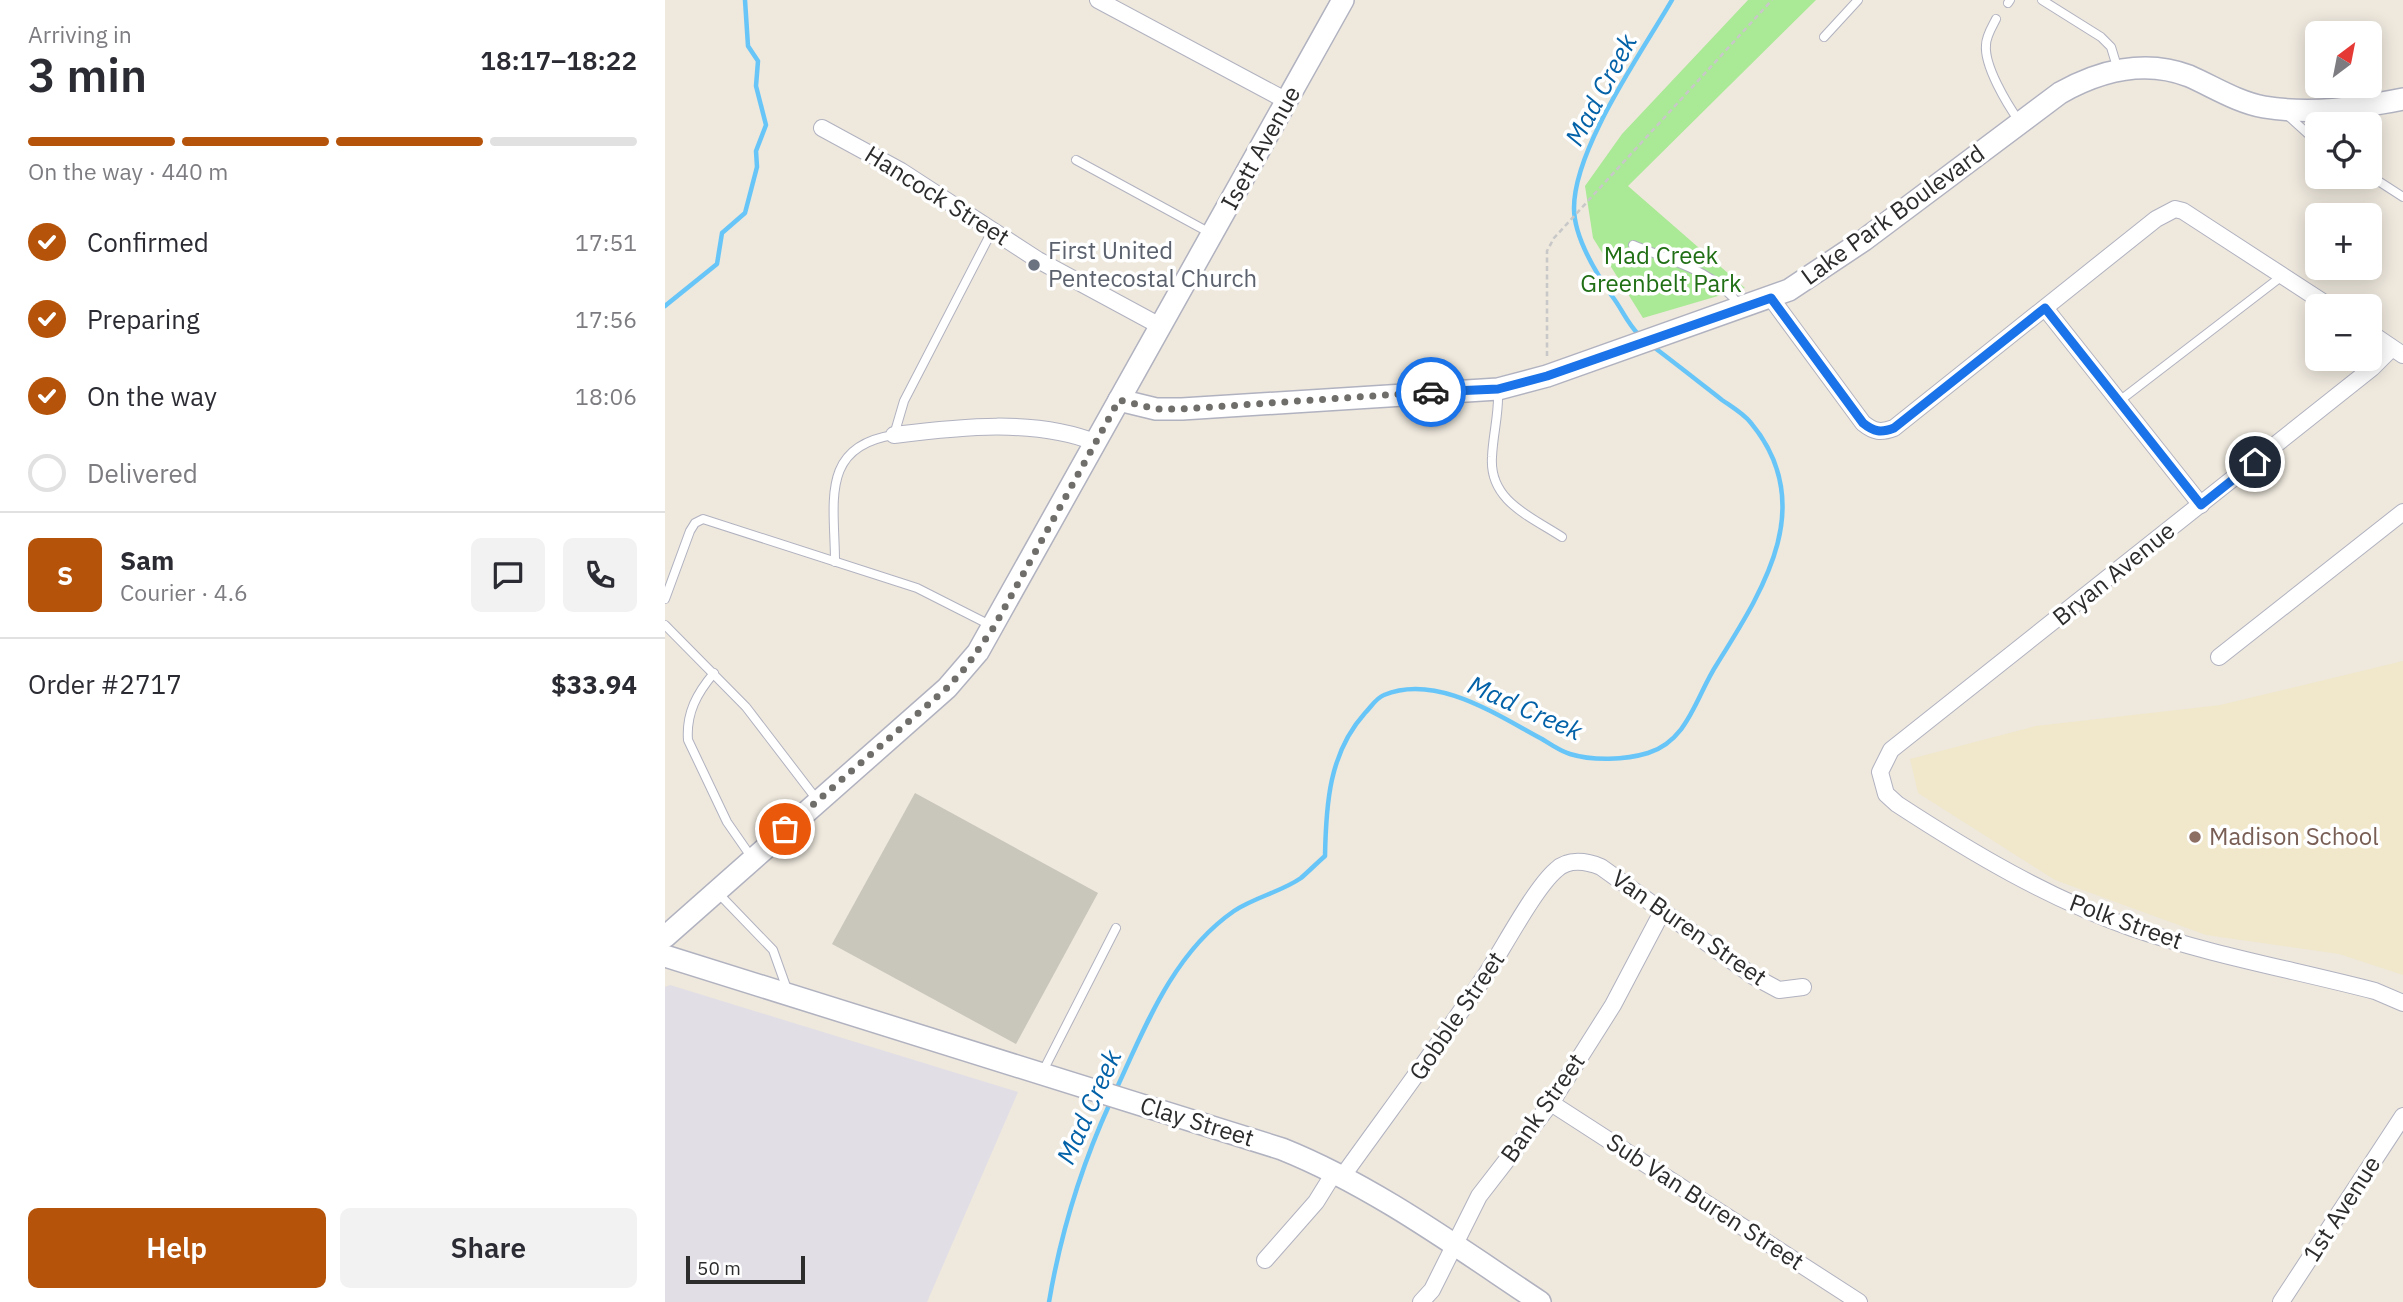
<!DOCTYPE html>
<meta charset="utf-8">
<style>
body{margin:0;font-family:"IBM Plex Sans",sans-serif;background:#f2f2f3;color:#2b2b33;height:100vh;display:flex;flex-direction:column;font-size:26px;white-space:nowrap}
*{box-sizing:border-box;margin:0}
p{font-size:23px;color:#7c7c81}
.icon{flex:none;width:38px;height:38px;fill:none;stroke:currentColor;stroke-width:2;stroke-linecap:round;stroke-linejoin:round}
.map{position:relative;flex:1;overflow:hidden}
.drawer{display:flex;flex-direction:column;background:#fff;width:665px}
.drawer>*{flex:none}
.needle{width:46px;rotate:32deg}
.buttons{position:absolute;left:1640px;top:21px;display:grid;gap:14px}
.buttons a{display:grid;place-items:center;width:77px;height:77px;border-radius:10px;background:#fff;box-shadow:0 4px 18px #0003;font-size:35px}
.scale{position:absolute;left:21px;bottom:18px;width:119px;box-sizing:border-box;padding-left:7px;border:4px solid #2c2c2c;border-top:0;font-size:19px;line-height:24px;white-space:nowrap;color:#2c2c2c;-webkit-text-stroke:5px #fff;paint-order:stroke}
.pin{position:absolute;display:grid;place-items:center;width:60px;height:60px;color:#fff;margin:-30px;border:4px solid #fff;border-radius:50%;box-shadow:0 2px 7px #0007}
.courier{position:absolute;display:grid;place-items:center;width:70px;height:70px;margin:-35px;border:5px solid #1a73e8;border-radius:50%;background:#fff;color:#222;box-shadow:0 2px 9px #0007}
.overview em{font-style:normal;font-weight:600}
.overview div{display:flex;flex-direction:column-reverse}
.overview{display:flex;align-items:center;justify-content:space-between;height:119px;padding:0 28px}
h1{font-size:46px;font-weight:600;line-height:52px}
.bar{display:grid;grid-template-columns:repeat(4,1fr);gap:10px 7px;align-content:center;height:84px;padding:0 28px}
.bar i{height:9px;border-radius:5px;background:#e1e1e2}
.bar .on{background:#b45309}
.bar p{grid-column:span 4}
.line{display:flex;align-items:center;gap:18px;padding:0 28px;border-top:2px solid #e1e1e2}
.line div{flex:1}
.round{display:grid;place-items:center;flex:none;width:74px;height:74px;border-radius:10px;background:#f2f2f3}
ol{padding:0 28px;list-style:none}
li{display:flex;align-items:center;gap:21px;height:77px}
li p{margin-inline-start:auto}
li .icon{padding:7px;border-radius:50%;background:#b45309;color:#fff;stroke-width:4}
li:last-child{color:#7c7c81}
li i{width:38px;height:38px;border:4px solid #e1e1e2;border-radius:50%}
.action{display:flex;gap:14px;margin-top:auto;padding:14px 28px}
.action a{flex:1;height:80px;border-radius:10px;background:#b45309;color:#fff;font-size:28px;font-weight:600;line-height:80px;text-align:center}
.action a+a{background:#f2f2f3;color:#2b2b33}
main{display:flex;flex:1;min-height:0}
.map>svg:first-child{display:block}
.industrial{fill:#e1dee6}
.education{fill:#f1e8cb}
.green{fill:#aae995}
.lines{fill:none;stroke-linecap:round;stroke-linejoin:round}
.stream{stroke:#68c5f8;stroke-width:4.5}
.building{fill:#c9c6bb}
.lane-casing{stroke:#b1b2c0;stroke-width:10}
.street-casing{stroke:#b1b2c0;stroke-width:18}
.secondary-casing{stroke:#b1b2c0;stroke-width:24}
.path{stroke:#c8c8c8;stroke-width:2.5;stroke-dasharray:5 3.5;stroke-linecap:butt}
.lane{stroke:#fff;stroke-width:8}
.street{stroke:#fff;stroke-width:16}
.secondary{stroke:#fff;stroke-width:21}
.done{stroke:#706e6a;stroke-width:7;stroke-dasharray:0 12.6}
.route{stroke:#1a73e8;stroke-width:9}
.worship-dot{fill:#6b7280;stroke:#fff;stroke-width:2.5}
.education-dot{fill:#8d6e63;stroke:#fff;stroke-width:2.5}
.labels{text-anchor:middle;stroke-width:7;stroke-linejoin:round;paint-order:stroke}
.street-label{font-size:24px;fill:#2c2c2c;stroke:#fff}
.worship-label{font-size:24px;fill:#5b616d;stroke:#fff;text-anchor:start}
.park-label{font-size:24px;fill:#206f15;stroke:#fff}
.education-label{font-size:24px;fill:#785e54;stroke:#fff;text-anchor:start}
.water-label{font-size:26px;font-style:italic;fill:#0361a8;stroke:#fff}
</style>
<main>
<section class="drawer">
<div class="overview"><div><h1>3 min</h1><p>Arriving in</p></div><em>18:17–18:22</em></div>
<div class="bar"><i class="on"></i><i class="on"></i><i class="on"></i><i></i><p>On the way · 440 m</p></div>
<ol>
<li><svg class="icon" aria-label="check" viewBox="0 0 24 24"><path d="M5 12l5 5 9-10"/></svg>Confirmed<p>17:51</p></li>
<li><svg class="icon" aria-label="check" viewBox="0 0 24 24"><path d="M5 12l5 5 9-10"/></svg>Preparing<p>17:56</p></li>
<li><svg class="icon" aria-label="check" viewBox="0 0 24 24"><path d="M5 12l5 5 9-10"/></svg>On the way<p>18:06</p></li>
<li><i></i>Delivered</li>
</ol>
<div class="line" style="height:126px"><b class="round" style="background:#b45309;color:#fff">S</b><div><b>Sam</b><p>Courier · 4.6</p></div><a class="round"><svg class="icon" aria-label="chat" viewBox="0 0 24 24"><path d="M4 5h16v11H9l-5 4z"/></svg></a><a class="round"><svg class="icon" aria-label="phone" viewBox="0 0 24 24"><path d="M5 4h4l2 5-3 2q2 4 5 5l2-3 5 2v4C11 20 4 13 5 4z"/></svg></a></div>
<div class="line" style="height:91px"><div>Order #2717</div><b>$33.94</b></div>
<div class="action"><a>Help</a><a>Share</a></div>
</section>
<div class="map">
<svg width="1738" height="1302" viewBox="0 0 1738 1302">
<rect width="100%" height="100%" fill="#eee8dd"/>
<polygon class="industrial" points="5,985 353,1092 262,1302 0,1302 0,987"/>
<polygon class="education" points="1738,661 1738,975 1674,954 1541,935 1390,880 1253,793 1245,759 1371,726 1555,705"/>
<polygon class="green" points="1083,0 1151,0 963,186 1080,288 978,318 928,238 920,186 957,134"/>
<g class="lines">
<g class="stream">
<polyline points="0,306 52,264 57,233 80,213 92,167 91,151 101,125 91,86 93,61 83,46 80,0"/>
<path d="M974 335C962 323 957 309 947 296 931 273 909 237 909 208 909 148 977 52 1007 0"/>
<path d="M450 1092C480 1027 508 953 569 911 590 897 616 892 636 878 644 871 652 863 660 856 661 804 664 753 700 713 706 707 711 698 719 695 771 673 832 715 877 739 885 744 895 751 905 754 928 761 960 760 983 753 1024 740 1031 696 1052 664 1098 590 1154 505 1086 423 1079 414 1067 407 1057 400 1034 382 1010 363 986 345"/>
<path d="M384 1302C396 1231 415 1169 445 1103"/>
</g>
</g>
<polygon class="building" points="250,793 433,893 351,1044 167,944"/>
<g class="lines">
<g class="lane-casing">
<g id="lane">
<polyline points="1377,0 1436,37 1446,47 1453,70"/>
<polyline points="1343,3 1345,0"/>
<path d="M1331 19C1327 27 1321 36 1321 45 1319 66 1342 104 1354 121"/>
<polyline points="1159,37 1193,0"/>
<polyline points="1620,113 1652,142"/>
<polyline points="411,160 547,234"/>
<polyline points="1704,175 1738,197"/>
<path d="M968 245C1007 261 1050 271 1075 306"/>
<path d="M833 392C834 414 828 434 827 457 824 501 865 516 897 537"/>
<polyline points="1453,402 1617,276"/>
<path d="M170 562C170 504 154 446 229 435L239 401 327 231"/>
<polyline points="0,599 25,531 30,523 38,519 252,588 327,626"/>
<polyline points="0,625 81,707 153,801"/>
<path d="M49 673C32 693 21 713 23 740L62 822 87 858"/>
<polyline points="53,893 108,950 123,992"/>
<polyline points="378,1071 451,928"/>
</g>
</g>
<g class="street-casing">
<g id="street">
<polyline points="433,0 622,101"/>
<polyline points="157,128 236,171 373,260 497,327"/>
<path d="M1106 298 1198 423C1209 432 1216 433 1229 428L1491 219 1510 209 1518 211 1664 306"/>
<polyline points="1380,308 1536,505"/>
<polyline points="1704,332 1738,355"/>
<path d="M1727 348 1707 368 1226 750 1215 772 1221 794 1232 804C1307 853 1383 898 1467 928 1546 955 1629 970 1710 991L1738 1003"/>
<path d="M229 435C294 427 370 418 432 443"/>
<polyline points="1554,657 1738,512"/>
<polyline points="886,1103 1194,1302"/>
<path d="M677 1177C725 1110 774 1045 820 976 838 949 869 889 891 870 903 858 922 861 936 867L1088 976 1114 990 1138 987"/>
<polyline points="600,1260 651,1202 669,1173"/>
<polyline points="756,1302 767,1290 814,1196 886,1103 948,1005 997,912"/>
<polyline points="1616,1302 1738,1116"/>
</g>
</g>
<g class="secondary-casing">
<g id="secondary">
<path d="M454 400 491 409H517L833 389 882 376 1124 290 1199 240 1395 93C1434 71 1480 59 1524 76 1549 87 1572 102 1599 107 1646 115 1691 108 1738 99"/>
<polyline points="0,937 282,688 313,652 678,0"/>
<path d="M0 956 617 1149C709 1186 792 1247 875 1302"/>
</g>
</g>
<polyline class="path" points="882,356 882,251 889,238 1107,0"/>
<use href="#lane" class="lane"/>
<use href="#street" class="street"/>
<use href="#secondary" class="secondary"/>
</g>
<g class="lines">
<polyline class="done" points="120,829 282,688 301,667 329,627 454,400 491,409 517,409 766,392"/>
<path class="route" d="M766 392 833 389 882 376 1106 298 1198 423C1209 432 1216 433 1229 428L1380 308 1536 505 1590 462"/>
</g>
<circle class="worship-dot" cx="369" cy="265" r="7"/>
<circle class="education-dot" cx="1530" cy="837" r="7"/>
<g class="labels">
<g class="street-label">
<text transform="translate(596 148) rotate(-61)" y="8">Isett Avenue</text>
<text transform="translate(272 196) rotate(32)" y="8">Hancock Street</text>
<text transform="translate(1228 215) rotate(-36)" y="8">Lake Park Boulevard</text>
<text transform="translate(1449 574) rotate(-39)" y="8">Bryan Avenue</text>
<text transform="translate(1461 922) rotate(20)" y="8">Polk Street</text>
<text transform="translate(1024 928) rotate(35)" y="8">Van Buren Street</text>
<text transform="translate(792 1016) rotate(-56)" y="8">Gobble Street</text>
<text transform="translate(878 1108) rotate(-55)" y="8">Bank Street</text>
<text transform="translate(532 1122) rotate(17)" y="8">Clay Street</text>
<text transform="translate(1040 1202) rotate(33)" y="8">Sub Van Buren Street</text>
<text transform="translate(1677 1209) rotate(-57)" y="8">1st Avenue</text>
</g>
<g class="worship-label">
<text x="383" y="259">First United<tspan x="383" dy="28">Pentecostal Church</tspan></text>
</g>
<g class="park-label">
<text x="996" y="264">Mad Creek<tspan x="996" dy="28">Greenbelt Park</tspan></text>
</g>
<g class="education-label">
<text x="1544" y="845">Madison School</text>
</g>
<g class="water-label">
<text transform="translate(936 90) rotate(-62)" y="9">Mad Creek</text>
<text transform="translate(860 708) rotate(24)" y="9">Mad Creek</text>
<text transform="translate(424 1107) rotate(-66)" y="9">Mad Creek</text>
</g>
</g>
</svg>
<div class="buttons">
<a><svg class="needle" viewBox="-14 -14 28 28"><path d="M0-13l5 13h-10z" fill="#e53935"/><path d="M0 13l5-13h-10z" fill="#7c7c81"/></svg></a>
<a><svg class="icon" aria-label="locate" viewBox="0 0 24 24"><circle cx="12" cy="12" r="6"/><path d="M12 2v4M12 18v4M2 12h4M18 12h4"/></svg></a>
<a>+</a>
<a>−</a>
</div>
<div class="scale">50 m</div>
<div class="pin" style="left:120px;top:829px;background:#ea580c"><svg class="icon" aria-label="bag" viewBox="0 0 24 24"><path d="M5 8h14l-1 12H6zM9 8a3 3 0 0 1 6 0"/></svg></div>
<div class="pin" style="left:1590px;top:462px;background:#1f2937"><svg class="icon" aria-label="home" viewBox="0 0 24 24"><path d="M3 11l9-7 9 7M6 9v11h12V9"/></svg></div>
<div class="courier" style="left:766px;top:392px"><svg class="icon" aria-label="car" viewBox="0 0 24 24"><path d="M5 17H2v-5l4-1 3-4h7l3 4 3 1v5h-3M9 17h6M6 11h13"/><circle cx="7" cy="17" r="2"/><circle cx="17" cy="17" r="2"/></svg></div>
</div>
</main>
